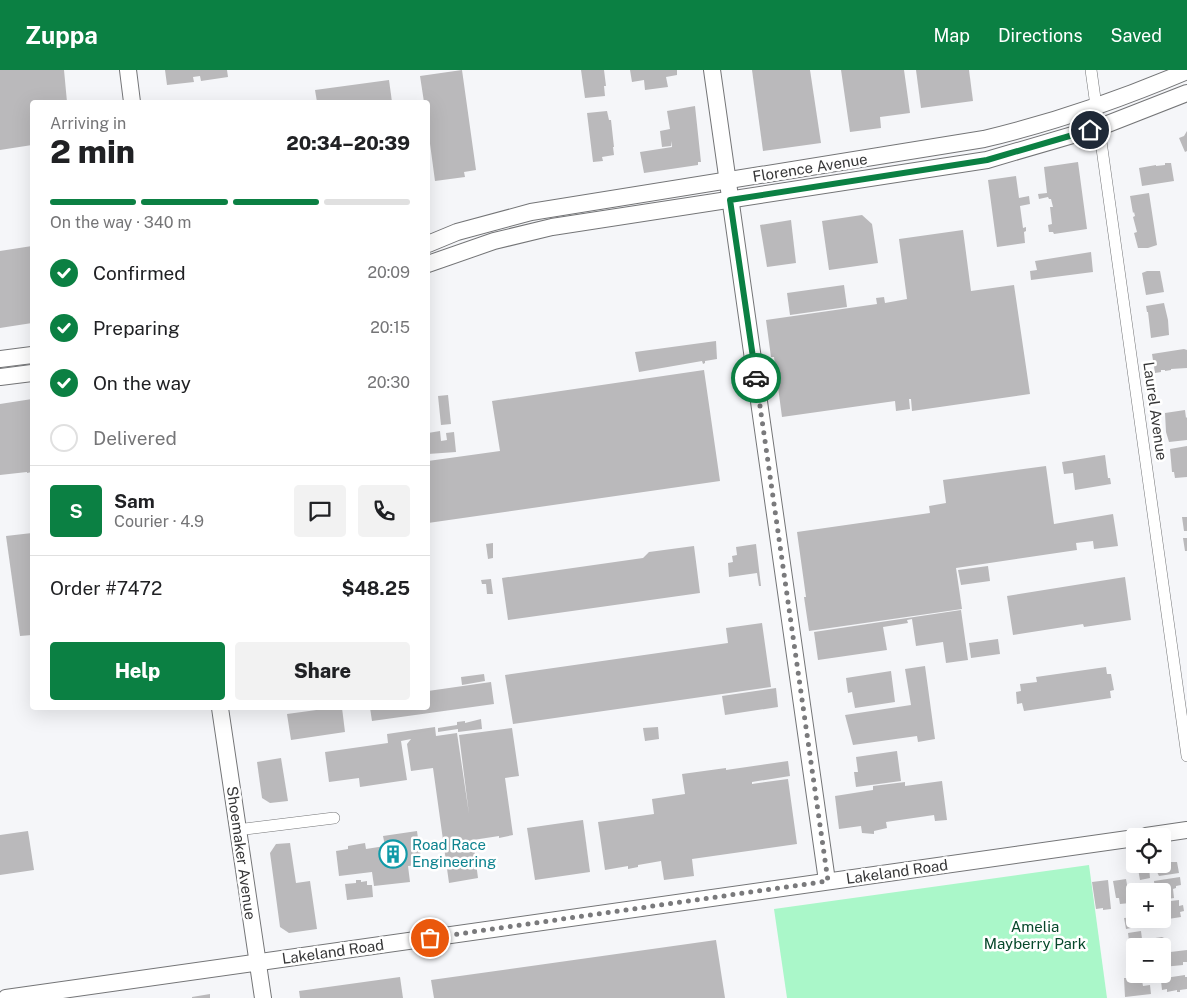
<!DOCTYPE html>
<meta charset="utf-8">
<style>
body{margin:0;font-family:"Public Sans",sans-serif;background:#f2f2f2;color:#202124;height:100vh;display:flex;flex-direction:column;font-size:19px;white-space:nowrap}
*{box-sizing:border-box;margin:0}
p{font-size:16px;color:#757577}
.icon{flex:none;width:28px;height:28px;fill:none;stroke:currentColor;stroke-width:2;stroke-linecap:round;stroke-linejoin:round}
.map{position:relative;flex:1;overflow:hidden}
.sheet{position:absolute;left:30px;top:30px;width:400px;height:610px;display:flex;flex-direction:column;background:#fff;border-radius:5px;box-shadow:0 5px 20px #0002}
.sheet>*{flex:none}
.controls{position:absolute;left:1126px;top:758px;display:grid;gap:10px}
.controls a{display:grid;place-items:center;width:45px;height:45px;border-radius:5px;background:#fff;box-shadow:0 5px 20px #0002;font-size:25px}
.pin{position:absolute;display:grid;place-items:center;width:42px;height:42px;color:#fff;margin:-21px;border:2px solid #fff;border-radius:50%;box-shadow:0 1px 5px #0007}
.courier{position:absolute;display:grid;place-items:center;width:50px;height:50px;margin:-25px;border:4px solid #0b8043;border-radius:50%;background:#fff;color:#222;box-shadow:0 1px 6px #0007}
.summary em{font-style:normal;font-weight:800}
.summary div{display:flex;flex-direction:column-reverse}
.summary{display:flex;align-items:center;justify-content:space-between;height:85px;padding:0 20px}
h1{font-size:32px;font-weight:800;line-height:38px}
.bar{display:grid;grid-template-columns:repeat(4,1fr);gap:8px 5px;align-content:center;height:60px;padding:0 20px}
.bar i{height:6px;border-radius:4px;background:#e0e0e0}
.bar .on{background:#0b8043}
.bar p{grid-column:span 4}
.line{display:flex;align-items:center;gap:12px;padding:0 20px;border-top:1px solid #e0e0e0}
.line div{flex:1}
.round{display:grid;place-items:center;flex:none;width:52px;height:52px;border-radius:5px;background:#f2f2f2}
ol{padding:0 20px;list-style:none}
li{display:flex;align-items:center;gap:15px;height:55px}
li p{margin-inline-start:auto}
li .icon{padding:5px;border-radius:50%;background:#0b8043;color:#fff;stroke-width:4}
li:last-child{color:#757577}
li i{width:28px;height:28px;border:2px solid #e0e0e0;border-radius:50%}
.action{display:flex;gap:10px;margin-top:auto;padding:10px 20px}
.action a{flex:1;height:58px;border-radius:5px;background:#0b8043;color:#fff;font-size:20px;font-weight:800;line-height:58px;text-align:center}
.action a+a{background:#f2f2f2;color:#202124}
header{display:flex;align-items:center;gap:30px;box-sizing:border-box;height:70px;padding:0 25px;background:#0b8043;color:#fff}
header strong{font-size:24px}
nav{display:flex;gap:28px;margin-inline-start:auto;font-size:18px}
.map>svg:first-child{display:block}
.park{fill:#aaf7c9}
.building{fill:#bab9bb}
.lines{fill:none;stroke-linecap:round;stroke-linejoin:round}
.street-casing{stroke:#747577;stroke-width:12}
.secondary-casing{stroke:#747577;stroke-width:18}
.street{stroke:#fff;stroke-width:11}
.secondary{stroke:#fff;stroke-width:16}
.done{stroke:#7a7a7c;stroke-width:5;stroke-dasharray:0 9}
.route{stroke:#0b8043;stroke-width:6}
.labels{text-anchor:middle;stroke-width:5;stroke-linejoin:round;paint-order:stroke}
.street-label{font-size:15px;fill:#373738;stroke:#fff}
.culture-label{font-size:15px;fill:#0d838f;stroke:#fff;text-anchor:start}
.park-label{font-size:15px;fill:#07482b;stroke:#fff}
</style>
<header>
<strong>Zuppa</strong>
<nav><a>Map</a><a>Directions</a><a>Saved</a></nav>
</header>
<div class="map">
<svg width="1187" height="928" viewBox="0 0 1187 928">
<rect width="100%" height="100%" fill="#f5f6f9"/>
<polygon class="park" points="1089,795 1107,928 787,928 774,839"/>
<g class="building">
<polygon points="0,0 64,0 67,32 32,32 32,75 0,80"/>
<polygon points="165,0 227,0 228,7 201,11 200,6 193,7 194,12 167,15"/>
<polygon points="462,0 476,100 464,102 465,107 435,111 428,59 428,32 424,32 420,6"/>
<polygon points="581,0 604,0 606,16 604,16 605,26 585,28"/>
<polygon points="630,0 677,0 677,5 666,7 668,17 645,20 644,10 632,12"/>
<polygon points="752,0 810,0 821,73 763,81"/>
<polygon points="841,0 904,0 910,43 880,47 881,58 850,62"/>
<polygon points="916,0 969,0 973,31 921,38"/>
<polygon points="389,10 392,32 317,32 315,20"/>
<polygon points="695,36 701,92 698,92 698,95 644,103 640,82 672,77 671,71 671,76 662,77 660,61 670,59 667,41"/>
<polygon points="607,41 609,50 611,50 614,77 613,77 614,85 602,87 603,91 593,92 587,43"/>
<polygon points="1187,61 1187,81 1185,82 1179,68 1184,66"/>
<polygon points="1078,92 1087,159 1054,164 1053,162 1049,162 1048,155 1052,154 1050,137 1053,137 1051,129 1049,129 1048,127 1039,129 1038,124 1047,123 1044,97"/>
<polygon points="1165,93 1171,93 1174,111 1142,116 1139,98 1156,95 1156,96 1165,95"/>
<polygon points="1016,106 1019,128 1029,126 1030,134 1020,136 1023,158 1026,157 1026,161 1024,162 1025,173 997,177 988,110"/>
<polygon points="1149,123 1157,175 1148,178 1138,178 1134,163 1137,162 1133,147 1135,146 1134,142 1133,143 1130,126"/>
<polygon points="862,145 872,154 878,193 829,200 822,151"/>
<polygon points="791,150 796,193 767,197 760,155"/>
<polygon points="963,160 971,221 1014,215 1030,324 912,341 911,329 909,329 910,339 896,341 895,331 782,347 774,287 771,287 766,250 877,234 876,228 884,227 885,233 907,229 899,169"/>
<polygon points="32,176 32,253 0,258 0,181"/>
<polygon points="1091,182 1093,202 1031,210 1030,201 1037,200 1035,191"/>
<polygon points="1147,201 1160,201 1164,222 1146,225 1142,203"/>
<polygon points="844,215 847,237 790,245 787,223"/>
<polygon points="1164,233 1168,250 1169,265 1151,268 1148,242 1147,242 1146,236"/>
<polygon points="716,271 717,289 705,291 705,293 703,294 702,291 639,302 635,282"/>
<polygon points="1184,279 1187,280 1187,298 1171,299 1171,300 1165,301 1165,300 1161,300 1161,302 1155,303 1152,284"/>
<polygon points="704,300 720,411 428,453 428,391 500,381 492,331"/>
<polygon points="448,325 451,354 441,355 438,326"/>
<polygon points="32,329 32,402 27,403 27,402 0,405 0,334"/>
<polygon points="1185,340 1186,348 1187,347 1187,370 1169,372 1166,362 1165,343"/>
<polygon points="440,361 441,371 447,370 446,363 454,362 456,382 428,384 428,363"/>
<polygon points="1187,376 1187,407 1175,408 1174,402 1172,402 1170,379"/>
<polygon points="1105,385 1108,408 1110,408 1111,414 1075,420 1073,403 1064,404 1062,392"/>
<polygon points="1046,396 1054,454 1113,444 1118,476 1094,479 1093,471 1076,473 1077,480 956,498 962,539 809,561 804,527 806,527 797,462 930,443 929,436 946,433 943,410"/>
<polygon points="1182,447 1187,447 1187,461 1184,461"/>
<polygon points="32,463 32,565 20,566 6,466"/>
<polygon points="1183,468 1187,468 1187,481 1185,481"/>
<polygon points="493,473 493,488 488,489 486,474"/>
<polygon points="756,474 761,516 759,516 757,503 729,507 728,493 733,492 732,486 737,485 736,477"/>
<polygon points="694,476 700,523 508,550 502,508 643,488 649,482"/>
<polygon points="988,496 990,511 961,515 958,500"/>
<polygon points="1125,507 1131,550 1084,557 1083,554 1013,565 1007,526"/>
<polygon points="491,509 493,524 487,524 486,514 482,514 481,510"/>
<polygon points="961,540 968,590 946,593 943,572 916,576 912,549 907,550 908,553 883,557 887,580 818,590 814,562"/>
<polygon points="762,553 771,617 513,654 505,605 728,573 726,558"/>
<polygon points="998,569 1000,584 971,588 969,573"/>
<polygon points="925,596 935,669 918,672 917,666 853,675 845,645 911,635 905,599"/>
<polygon points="1106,597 1107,604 1111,604 1114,620 1110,621 1111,628 1024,641 1022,633 1017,634 1016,622 1021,621 1020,614 1037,612 1036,607"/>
<polygon points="891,601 895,632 855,638 852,622 848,623 846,608"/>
<polygon points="484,604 485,611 462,615 461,607"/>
<polygon points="491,612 494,634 372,651 370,638 428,638 428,621"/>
<polygon points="776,618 778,637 725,645 722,626"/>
<polygon points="331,638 342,638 345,662 291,670 287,644"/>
<polygon points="481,649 482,659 458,662 458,659 438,662 438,658 457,655 457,652 465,651 465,653"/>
<polygon points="435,657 436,666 457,663 469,744 459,665 512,658 519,706 505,708 513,765 499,768 499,766 473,770 478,808 449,813 433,698 411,701 407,674 411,669 401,671 407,710 360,717 359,708 329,712 325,682 388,673 387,664"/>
<polygon points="658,657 659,669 645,671 643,658"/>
<polygon points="897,681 901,711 856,717 854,702 858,702 856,687"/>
<polygon points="281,688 288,731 270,733 262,728 257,692"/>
<polygon points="788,691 790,706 752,712 752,714 788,709 797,774 692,789 694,806 664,810 661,791 638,795 638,797 628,799 628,796 605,800 598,752 654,744 652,729 685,724 682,704 726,698 726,700"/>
<polygon points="942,711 947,750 935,751 934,745 886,752 887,758 874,761 874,764 862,763 861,756 839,759 835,726 873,720 873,716 905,712 905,716"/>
<polygon points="583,750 590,802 535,810 527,758"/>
<polygon points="28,761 34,800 0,805 0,765"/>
<polygon points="417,761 419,776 416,777 417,780 420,780 421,789 418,789 419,795 408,796 410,812 374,816 372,802 339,806 336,781 348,779 348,776 365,773 366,779 385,776 383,766"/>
<polygon points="290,773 296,813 310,811 317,859 289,863 280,857 270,783 276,774"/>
<polygon points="1171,788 1171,792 1177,792 1179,803 1159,806 1157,802 1160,800 1159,794 1162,794 1162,790"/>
<polygon points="1149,798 1150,808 1140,810 1138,799"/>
<polygon points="1180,807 1181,815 1176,816 1176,818 1173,819 1174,828 1162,830 1162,821 1155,821 1154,811"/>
<polygon points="1126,809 1130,833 1120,834 1119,828 1116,828 1113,811"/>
<polygon points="356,810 361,810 361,812 367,811 367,815 372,815 373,827 347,830 345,814 356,813"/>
<polygon points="1108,810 1111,839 1103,840 1103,838 1096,839 1092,812"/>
<polygon points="1179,830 1179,836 1183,835 1184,841 1180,842 1181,847 1162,850 1162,832"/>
<polygon points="1135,847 1136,857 1126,859 1124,848"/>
<polygon points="1141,861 1142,869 1129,871 1128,863"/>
<polygon points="1162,867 1164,868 1166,878 1162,878 1162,876 1143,876 1143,874 1141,874 1142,870"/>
<polygon points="716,870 725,928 434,928 431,910"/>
<polygon points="1187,880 1187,892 1183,892 1183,895 1163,897 1162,883"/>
<polygon points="1185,905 1185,907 1187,907 1187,919 1180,920 1180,922 1177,922 1177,920 1167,922 1167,919 1162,920 1161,911 1165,911 1165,908"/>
<polygon points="400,907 403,928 300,928 299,921"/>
<polygon points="1124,908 1131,908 1132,912 1142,910 1143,916 1150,915 1151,924 1125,927"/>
<polygon points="210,924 210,928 192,928 192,927"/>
</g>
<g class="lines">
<g class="street-casing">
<g id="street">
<polyline points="1091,0 1187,686"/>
<polyline points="237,760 334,748"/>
</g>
</g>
<g class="secondary-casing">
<g id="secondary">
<polyline points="128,0 132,32"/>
<polyline points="712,0 827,811"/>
<path d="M428 174 457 162 531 142 984 69C1056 52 1119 30 1187 1"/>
<polyline points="428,194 494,171 552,157 987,90 1100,57 1187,23"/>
<polyline points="0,289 32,285"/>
<polyline points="0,307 32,303"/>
<polyline points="220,638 263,928"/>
<polyline points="1146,766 1187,760"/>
<polyline points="6,928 1135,768"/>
</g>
</g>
<use href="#street" class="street"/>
<use href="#secondary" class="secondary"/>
</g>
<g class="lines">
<polyline class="done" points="430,868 828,811 756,308"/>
<polyline class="route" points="756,308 730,130 987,90 1090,60"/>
</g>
<defs>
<g id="building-ring" transform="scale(1.4375)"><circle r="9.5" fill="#fff" stroke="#0f9aa8" stroke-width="1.5"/><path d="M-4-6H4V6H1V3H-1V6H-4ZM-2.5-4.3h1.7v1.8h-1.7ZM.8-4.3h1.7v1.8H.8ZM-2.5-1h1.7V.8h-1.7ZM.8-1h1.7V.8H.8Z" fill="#0f9aa8"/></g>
</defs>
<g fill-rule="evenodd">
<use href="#building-ring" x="393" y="784"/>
</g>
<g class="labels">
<g class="street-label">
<text transform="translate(810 98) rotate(-9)" y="5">Florence Avenue</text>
<text transform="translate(1155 341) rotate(82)" y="5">Laurel Avenue</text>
<text transform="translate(241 783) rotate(82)" y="5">Shoemaker Avenue</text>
<text transform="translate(897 802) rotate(-8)" y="5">Lakeland Road</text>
<text transform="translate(333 882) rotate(-8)" y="5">Lakeland Road</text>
</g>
<g class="culture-label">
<text x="412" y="780">Road Race<tspan x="412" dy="17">Engineering</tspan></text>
</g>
<g class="park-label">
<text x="1035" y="862">Amelia<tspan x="1035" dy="17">Mayberry Park</tspan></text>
</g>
</g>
</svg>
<div class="controls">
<a><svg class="icon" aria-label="locate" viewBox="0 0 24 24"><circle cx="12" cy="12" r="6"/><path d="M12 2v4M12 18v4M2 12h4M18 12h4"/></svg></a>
<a>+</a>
<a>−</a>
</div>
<div class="pin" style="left:430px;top:868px;background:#ea580c"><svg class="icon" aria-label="bag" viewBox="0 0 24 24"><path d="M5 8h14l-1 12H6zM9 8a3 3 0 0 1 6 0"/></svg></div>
<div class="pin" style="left:1090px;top:60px;background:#1f2937"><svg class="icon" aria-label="home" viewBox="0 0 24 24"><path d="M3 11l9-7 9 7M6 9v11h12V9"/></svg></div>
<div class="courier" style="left:756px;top:308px"><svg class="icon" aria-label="car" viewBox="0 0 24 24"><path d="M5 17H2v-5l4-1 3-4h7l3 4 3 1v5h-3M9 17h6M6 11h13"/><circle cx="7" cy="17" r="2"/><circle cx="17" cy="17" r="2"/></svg></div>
<section class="sheet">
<div class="summary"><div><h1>2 min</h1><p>Arriving in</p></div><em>20:34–20:39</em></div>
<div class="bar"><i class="on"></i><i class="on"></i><i class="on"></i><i></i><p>On the way · 340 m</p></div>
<ol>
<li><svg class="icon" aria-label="check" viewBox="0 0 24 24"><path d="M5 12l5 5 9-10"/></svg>Confirmed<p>20:09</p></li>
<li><svg class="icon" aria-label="check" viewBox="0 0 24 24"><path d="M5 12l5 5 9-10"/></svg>Preparing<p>20:15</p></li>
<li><svg class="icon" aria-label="check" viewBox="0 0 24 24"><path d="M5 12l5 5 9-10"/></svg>On the way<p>20:30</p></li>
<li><i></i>Delivered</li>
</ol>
<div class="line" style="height:90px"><b class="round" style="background:#0b8043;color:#fff">S</b><div><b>Sam</b><p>Courier · 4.9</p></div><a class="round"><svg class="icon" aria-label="chat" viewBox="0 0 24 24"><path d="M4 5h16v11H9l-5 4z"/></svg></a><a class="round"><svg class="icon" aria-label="phone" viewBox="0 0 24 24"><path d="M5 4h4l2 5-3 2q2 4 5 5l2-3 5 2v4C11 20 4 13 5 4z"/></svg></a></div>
<div class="line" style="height:65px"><div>Order #7472</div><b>$48.25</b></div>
<div class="action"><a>Help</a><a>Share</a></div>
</section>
</div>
